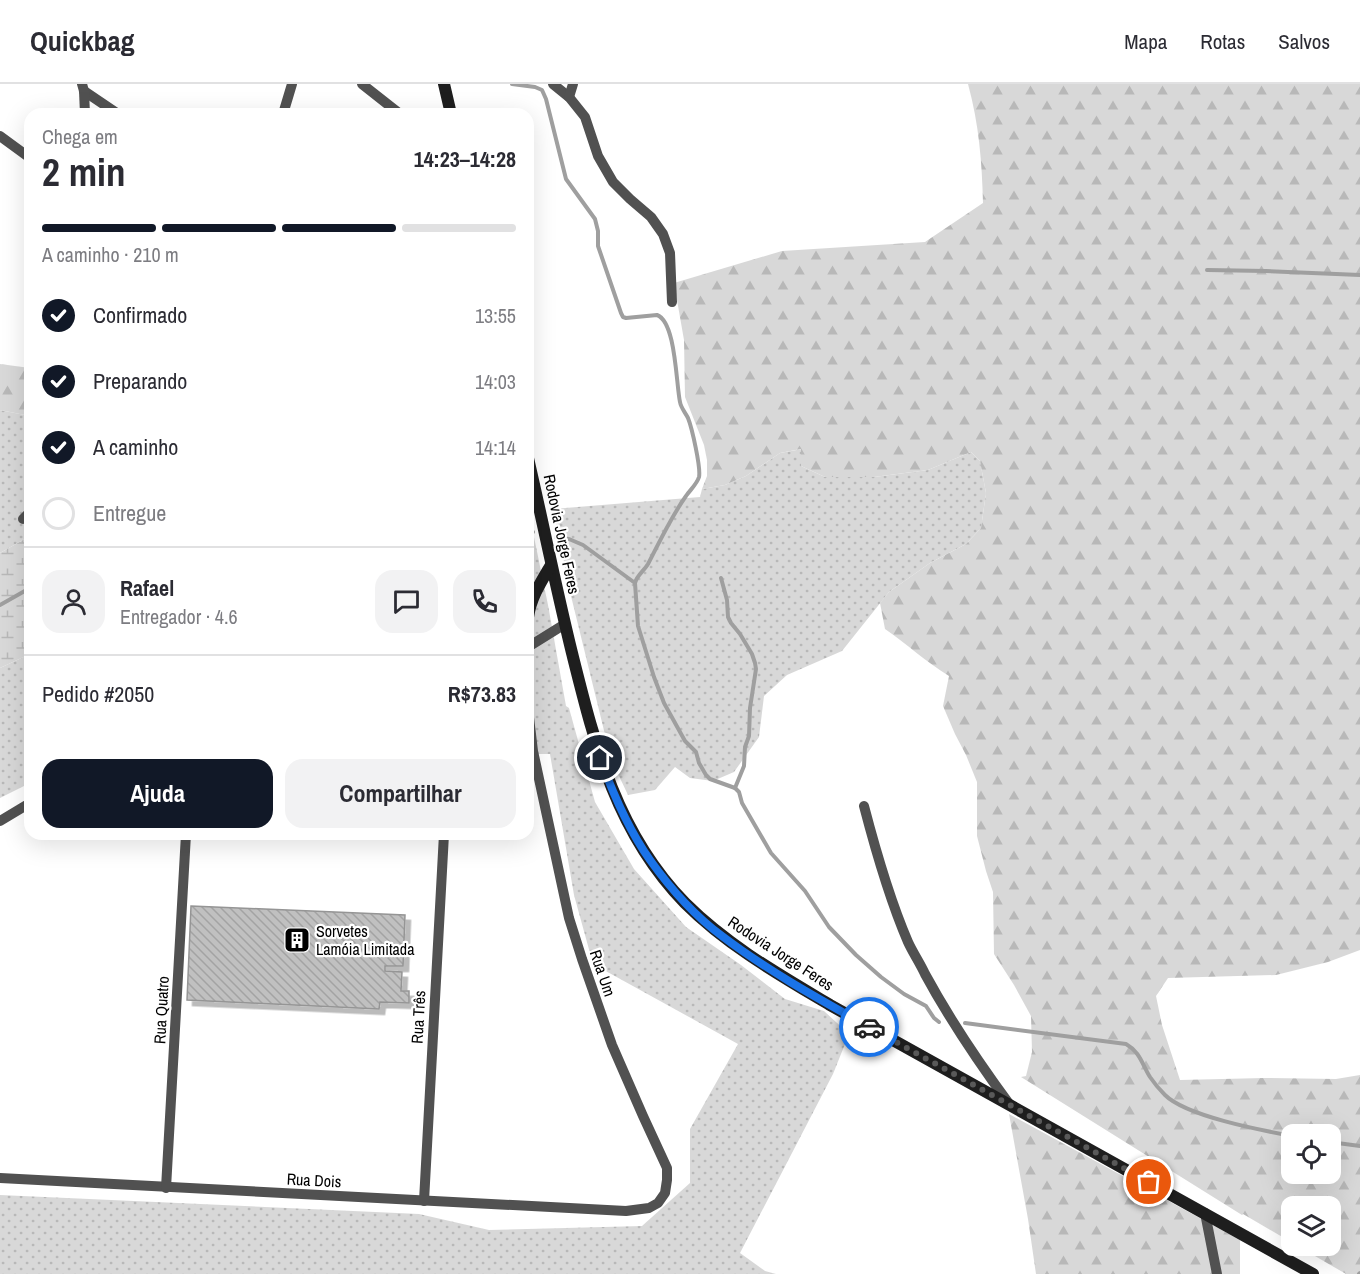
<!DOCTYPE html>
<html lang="pt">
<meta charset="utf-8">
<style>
body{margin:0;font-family:"Archivo Narrow",sans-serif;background:#f2f2f3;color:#2b2b33;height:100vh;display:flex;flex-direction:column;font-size:22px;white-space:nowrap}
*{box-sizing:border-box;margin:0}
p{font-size:20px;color:#7c7c81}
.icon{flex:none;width:33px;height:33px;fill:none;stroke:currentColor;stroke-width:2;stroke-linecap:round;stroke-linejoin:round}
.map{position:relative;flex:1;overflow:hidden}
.drawer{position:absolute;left:24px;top:24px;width:510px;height:732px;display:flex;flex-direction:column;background:#fff;border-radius:18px;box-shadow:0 6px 24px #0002}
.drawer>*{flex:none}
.tools{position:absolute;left:1281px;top:1040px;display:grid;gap:12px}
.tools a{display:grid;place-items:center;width:60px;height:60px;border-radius:12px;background:#fff;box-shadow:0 6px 24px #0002;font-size:30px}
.pin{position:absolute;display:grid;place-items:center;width:51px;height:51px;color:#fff;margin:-26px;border:3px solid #fff;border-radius:50%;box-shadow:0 2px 6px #0007}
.courier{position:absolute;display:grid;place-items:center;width:60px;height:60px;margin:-30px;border:4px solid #1a73e8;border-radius:50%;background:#fff;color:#222;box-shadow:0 2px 8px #0007}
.summary em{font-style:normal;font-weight:700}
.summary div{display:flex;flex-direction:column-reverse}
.summary{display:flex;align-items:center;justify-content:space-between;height:102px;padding:0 18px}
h1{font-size:39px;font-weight:700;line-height:45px}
.bar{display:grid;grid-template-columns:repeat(4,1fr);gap:9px 6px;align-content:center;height:72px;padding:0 18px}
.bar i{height:8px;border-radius:4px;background:#e1e1e2}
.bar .active{background:#111827}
.bar p{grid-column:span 4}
.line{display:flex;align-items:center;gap:15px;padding:0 18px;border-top:2px solid #e1e1e2}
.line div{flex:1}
.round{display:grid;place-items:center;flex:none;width:63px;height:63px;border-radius:18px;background:#f2f2f3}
ol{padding:0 18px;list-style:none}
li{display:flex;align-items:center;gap:18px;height:66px}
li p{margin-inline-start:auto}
li .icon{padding:6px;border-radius:50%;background:#111827;color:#fff;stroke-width:4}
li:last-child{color:#7c7c81}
li i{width:33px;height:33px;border:3px solid #e1e1e2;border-radius:50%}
.action{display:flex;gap:12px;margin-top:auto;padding:12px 18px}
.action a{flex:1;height:69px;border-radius:18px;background:#111827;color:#fff;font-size:24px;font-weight:700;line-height:69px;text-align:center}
.action a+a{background:#f2f2f3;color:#2b2b33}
header{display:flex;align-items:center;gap:36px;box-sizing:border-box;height:84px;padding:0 30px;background:#fff;border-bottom:2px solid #e1e1e2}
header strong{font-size:28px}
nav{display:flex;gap:33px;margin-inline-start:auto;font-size:21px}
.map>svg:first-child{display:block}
.grass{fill:url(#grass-dots)}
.forest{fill:url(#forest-firs);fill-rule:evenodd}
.wetland{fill:url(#wetland-marsh)}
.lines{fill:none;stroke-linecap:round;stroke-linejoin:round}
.stream{stroke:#9f9f9f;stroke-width:4}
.building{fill:url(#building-back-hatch);stroke:#959595;stroke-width:1.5;filter:url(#shadow)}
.minor{stroke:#515151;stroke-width:10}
.secondary{stroke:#1e1e1e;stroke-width:12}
.done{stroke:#595959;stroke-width:6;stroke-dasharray:0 10.8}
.route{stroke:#1a73e8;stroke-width:8}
.labels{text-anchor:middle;stroke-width:4.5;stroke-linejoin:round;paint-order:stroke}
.street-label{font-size:16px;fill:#000;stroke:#fff}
.poi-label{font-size:16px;fill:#000;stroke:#fff;text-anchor:start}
</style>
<header>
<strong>Quickbag</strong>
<nav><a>Mapa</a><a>Rotas</a><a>Salvos</a></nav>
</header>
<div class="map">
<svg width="1360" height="1190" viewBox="0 0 1360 1190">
<defs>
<pattern id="grass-dots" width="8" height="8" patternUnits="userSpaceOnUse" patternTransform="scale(1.5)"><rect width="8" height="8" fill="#d8d8d8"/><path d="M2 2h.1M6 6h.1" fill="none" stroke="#b8b8b8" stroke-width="1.8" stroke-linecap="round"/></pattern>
<pattern id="forest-firs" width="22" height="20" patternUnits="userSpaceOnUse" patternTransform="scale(1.5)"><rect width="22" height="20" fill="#d8d8d8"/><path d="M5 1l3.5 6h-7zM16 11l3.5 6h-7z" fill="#b8b8b8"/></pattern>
<pattern id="wetland-marsh" width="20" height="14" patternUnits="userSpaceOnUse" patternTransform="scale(1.5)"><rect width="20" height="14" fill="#d8d8d8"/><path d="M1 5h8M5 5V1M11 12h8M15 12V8" fill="none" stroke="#b8b8b8"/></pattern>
<pattern id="building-back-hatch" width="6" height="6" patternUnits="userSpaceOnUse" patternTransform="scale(1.5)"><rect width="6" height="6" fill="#c0c0c0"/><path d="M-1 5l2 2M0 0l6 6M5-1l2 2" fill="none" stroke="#a3a3a3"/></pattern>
<filter id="shadow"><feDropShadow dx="5.5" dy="5.5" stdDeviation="0" flood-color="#0004"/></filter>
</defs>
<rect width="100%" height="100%" fill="#fff"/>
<g class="grass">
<polygon points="0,326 30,332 30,452 0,469"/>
<polygon points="802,365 801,382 825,393 874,393 928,386 971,368 980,377 986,409 981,444 966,460 930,479 889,508 842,567 787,591 764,612 759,653 734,688 713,697 690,694 675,683 655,706 628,711 611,675 571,512 553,425 700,413 702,405 725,401 746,392 780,369"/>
<polygon points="528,416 529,423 528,424 548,521 566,622 569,624 595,718 634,785 686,843 741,881 785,915 824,927 849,950 833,990 740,1169 765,1187 776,1190 0,1190 0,1111 419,1130 489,1146 642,1142 690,1099 690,1045 738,960 593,880 574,811 550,670 528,670"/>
<polygon points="30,570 30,699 0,714 0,584"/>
</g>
<g class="forest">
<path d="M968 0H1360V866L1328 878 1276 891 1168 894 1156 912 1162 941 1180 996 1264 994 1336 995 1360 991V1190H1346L1296 1161H1330V1122H1292L1291 1158 1243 1130 1242 1131 1021 993 1026 992 1032 968 1031 932 1014 901 994 870 993 808 986 787 977 752V698L966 671 955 650 943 622 949 592C926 578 907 560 885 545L880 519 889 508 930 479 966 460 981 444 986 409 980 377 971 368 928 386 874 393H825L801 382V365L780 369 746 392 725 401 702 405 707 392V376L704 361 685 313 684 256 674 199 782 167 925 158 983 119C982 78 979 40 968 0ZM1292 1050H1330V1089H1292Z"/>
<polygon points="0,280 30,284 30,332 0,326"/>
<polygon points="1009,1030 1240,1156 1240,1190 1036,1190 1028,1135"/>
</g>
<polygon class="wetland" points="30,452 30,570 0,584 0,469"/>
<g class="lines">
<g class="stream">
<path d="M512 0 535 3 542 6 546 15 566 95 595 135 598 147V162L621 229 623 233 626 234 657 231C676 238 676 300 680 318 681 324 685 328 688 334 692 344 701 384 699 393 697 400 690 406 686 412 671 433 660 457 648 480 644 487 637 491 635 499L638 542 654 593 664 619 685 657 696 668 699 679 706 691 710 695 735 704 739 708 742 719 771 769 805 807 829 843 856 871 881 893 904 910 926 922 934 934 939 938"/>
<polyline points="1207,186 1266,187 1360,191"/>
<polyline points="528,448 533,448"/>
<polyline points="556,453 569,455 583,461 635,499"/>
<polyline points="721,494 727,516 728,533 731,539 740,550 752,570 755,579 756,585 750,624 749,652 745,663 744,682 735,704"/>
<polyline points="0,521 30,504"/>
<path d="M965 939 1126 960C1140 968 1142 980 1150 993 1154 999 1159 1005 1165 1011 1186 1032 1260 1046 1292 1052"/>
<polyline points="1330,1058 1360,1062"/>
<polyline points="1359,1190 1360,1189"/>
</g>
</g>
<polygon class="building" points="191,822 405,831 403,882 385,882 385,887 402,888 401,907 409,907 409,919 380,918 379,925 187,916"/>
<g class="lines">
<g class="minor">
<polyline points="82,0 84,7 118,30"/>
<polyline points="362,0 400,30"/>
<polyline points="553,0 569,13 585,33 598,72 613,98 630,115 651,133 663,150 670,169 672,218"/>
<polyline points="84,7 85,30"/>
<polyline points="569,13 573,0"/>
<polyline points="283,30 292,0"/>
<polyline points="0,52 30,74"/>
<polyline points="23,435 30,428"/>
<polyline points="528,563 565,540"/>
<path d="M864 722C876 768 889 814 908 858 913 869 920 879 925 890 950 936 979 979 1010 1021"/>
<polyline points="0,737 30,719"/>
<polyline points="0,1094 626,1127 649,1124 658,1119 665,1109 667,1096 667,1084 643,1032 612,961 582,875 569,834 533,667 528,625"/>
<polyline points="166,1104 186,750"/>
<polyline points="424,1117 444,750"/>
<polyline points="1205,1129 1217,1190"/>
</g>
<g class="secondary">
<polyline points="444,0 451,30"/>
<path d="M528 374C543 439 556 504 572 569 595 661 616 748 685 819 727 861 778 890 830 921L1313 1190"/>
<path d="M528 533C531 513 541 498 551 481"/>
</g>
</g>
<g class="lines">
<polyline class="done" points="869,943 1149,1098"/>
<path class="route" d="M600 674C613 710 628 745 650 776 670 804 695 832 722 852 768 887 819 915 869 943"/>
</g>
<defs>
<g id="building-square" transform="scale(1.35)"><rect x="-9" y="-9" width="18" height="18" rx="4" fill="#000" stroke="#fff"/><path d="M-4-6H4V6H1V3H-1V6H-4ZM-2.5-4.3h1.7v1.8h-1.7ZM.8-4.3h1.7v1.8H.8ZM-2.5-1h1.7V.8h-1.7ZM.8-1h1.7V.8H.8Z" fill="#fff"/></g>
</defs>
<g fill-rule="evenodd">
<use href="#building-square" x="297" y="856"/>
</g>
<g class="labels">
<g class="street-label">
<text transform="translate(562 450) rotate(78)" y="6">Rodovia Jorge Feres</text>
<text transform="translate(781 869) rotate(33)" y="6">Rodovia Jorge Feres</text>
<text transform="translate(603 889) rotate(71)" y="6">Rua Um</text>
<text transform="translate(161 926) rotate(-87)" y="6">Rua Quatro</text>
<text transform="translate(418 933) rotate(-87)" y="6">Rua Três</text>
<text transform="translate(314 1096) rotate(3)" y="6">Rua Dois</text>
</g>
<g class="poi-label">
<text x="316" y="853">Sorvetes<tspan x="316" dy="18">Lamóia Limitada</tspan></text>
</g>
</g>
</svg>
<div class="tools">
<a><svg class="icon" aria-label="locate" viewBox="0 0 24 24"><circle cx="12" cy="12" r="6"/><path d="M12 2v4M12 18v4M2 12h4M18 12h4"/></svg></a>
<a><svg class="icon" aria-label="layers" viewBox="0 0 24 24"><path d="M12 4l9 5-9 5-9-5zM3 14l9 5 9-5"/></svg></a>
</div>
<div class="pin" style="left:1149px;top:1098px;background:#ea580c"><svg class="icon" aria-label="bag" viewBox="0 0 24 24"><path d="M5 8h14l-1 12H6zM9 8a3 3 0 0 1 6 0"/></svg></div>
<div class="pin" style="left:600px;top:674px;background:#1f2937"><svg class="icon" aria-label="home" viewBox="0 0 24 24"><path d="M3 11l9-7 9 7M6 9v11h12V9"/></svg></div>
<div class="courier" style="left:869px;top:943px"><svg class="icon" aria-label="car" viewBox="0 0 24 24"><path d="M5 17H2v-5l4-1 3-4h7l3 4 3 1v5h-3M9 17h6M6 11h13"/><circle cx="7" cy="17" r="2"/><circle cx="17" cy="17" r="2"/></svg></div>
<section class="drawer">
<div class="summary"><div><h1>2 min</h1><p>Chega em</p></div><em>14:23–14:28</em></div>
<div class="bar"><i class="active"></i><i class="active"></i><i class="active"></i><i></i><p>A caminho · 210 m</p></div>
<ol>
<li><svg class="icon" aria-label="check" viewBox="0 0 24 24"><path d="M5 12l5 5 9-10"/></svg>Confirmado<p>13:55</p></li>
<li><svg class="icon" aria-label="check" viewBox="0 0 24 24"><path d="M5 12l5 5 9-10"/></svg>Preparando<p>14:03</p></li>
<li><svg class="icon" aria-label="check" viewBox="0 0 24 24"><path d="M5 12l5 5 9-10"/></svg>A caminho<p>14:14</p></li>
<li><i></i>Entregue</li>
</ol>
<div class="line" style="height:108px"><a class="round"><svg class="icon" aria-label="person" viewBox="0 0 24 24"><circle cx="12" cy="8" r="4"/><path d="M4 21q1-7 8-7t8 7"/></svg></a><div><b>Rafael</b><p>Entregador · 4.6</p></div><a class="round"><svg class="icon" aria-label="chat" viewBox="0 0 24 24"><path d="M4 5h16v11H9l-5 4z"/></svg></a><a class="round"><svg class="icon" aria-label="phone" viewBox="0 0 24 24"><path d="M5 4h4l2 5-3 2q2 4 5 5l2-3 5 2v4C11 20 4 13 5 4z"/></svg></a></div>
<div class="line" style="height:78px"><div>Pedido #2050</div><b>R$73.83</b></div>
<div class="action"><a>Ajuda</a><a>Compartilhar</a></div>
</section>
</div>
